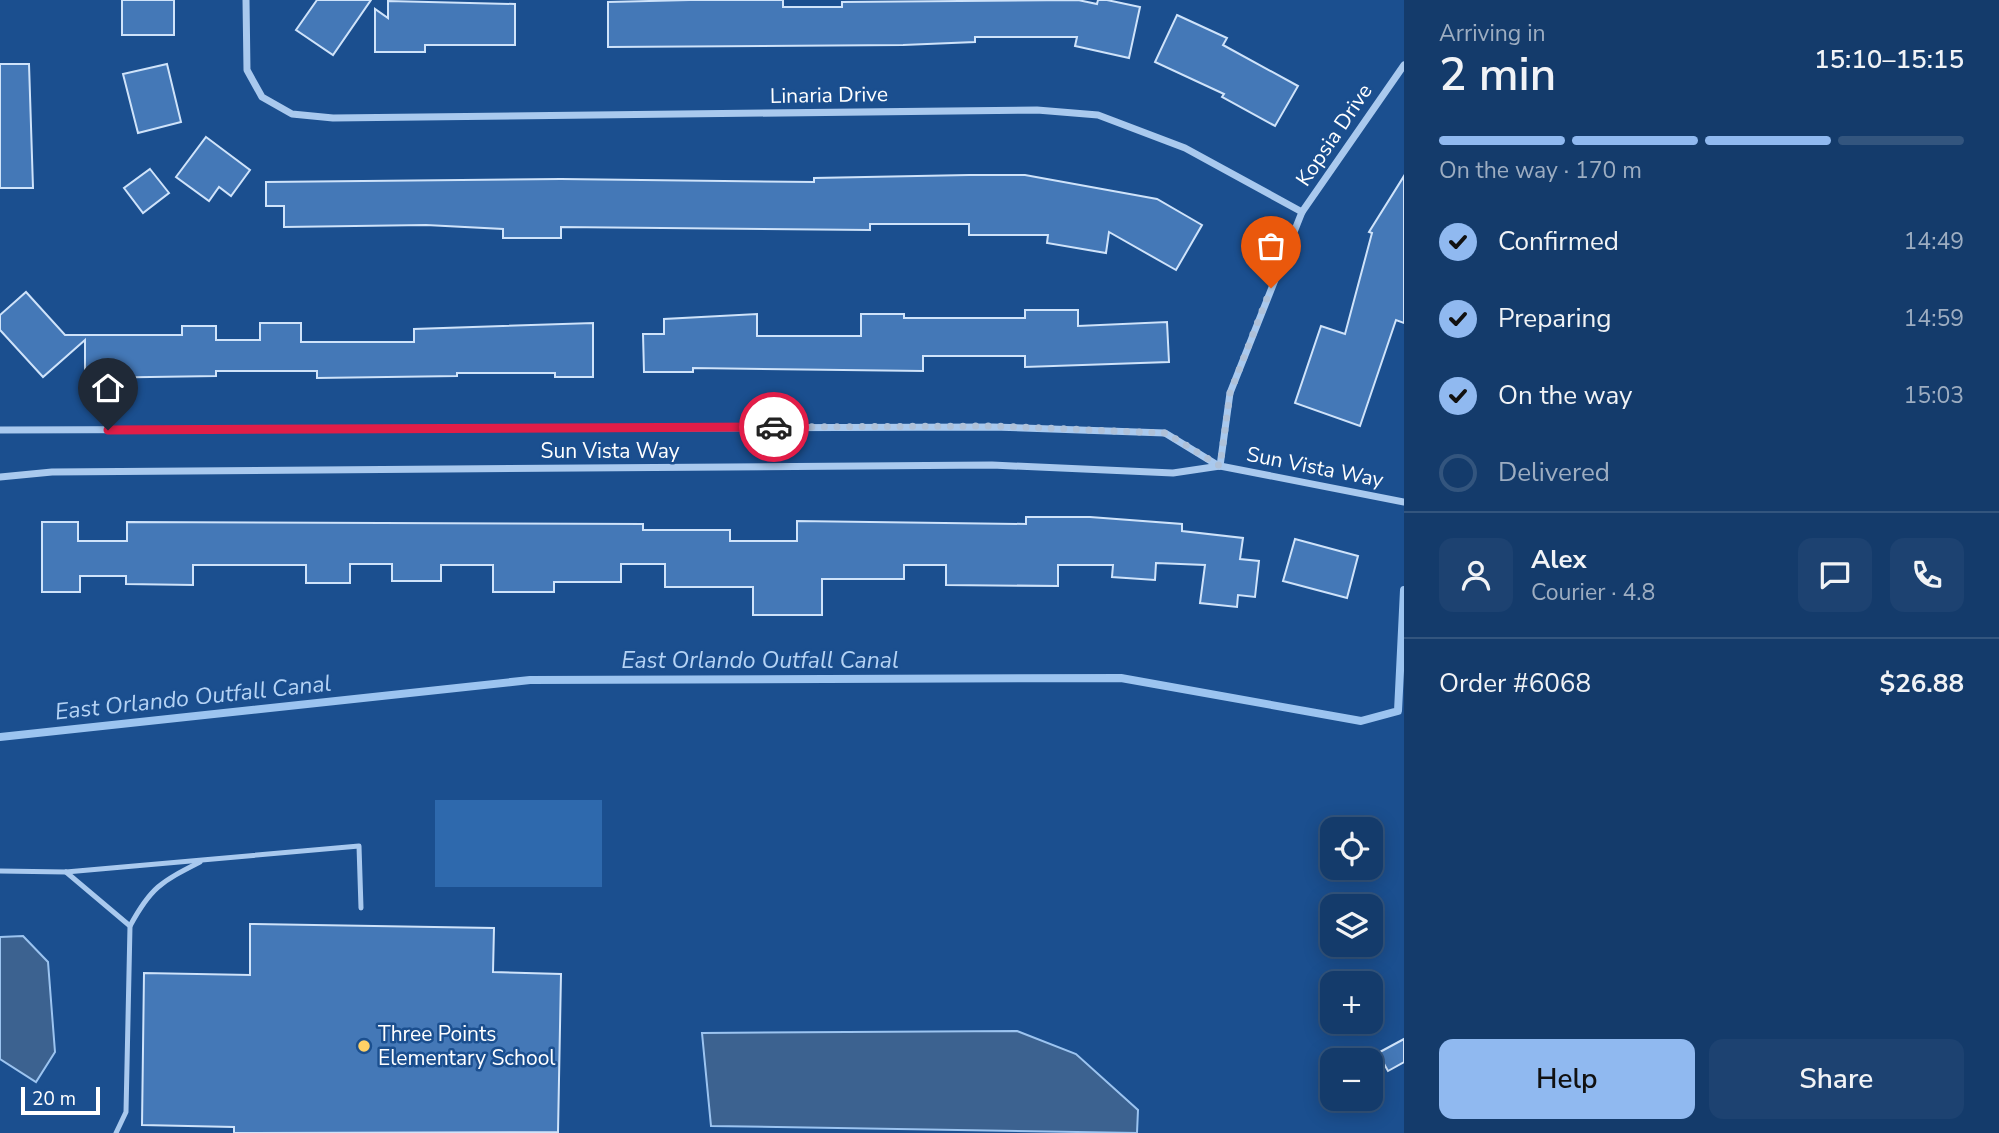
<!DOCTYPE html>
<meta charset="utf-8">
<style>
body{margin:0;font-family:"Nunito Sans",sans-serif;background:#1d4271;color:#f1f3f6;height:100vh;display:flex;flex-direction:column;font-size:26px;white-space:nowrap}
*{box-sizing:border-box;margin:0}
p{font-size:23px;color:#9dadc1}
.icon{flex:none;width:38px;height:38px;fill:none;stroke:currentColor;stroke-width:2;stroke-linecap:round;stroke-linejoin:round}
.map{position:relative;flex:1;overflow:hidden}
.sheet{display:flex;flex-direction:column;background:#143b6b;width:595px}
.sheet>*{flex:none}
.buttons{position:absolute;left:1320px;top:817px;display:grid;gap:14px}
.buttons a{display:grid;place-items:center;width:63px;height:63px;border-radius:14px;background:#143b6b;box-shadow:0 4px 18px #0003,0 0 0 2px #33557e;font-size:35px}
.scale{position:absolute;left:21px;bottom:18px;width:79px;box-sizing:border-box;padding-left:7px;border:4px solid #fff;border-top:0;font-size:19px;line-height:24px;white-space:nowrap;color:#fff;-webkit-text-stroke:5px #1b4f8f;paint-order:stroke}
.pin{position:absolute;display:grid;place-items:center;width:60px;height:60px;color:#fff;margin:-72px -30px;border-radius:50% 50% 50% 0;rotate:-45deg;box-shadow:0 0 7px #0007}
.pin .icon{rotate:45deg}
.courier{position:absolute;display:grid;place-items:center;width:70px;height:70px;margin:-35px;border:5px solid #e11d48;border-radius:50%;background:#fff;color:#222;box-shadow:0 2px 9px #0007}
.head em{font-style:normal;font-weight:600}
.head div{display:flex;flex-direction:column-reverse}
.head{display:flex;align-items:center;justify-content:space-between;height:119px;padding:0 35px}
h1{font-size:46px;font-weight:600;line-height:52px}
.bar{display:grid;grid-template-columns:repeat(4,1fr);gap:10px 7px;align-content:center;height:84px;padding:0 35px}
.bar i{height:9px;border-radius:5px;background:#33557e}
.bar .selected{background:#90b9f0}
.bar p{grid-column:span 4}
.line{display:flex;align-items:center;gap:18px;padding:0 35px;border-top:2px solid #33557e}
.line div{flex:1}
.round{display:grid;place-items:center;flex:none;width:74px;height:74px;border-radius:14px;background:#1d4271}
ol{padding:0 35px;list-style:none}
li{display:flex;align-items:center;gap:21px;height:77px}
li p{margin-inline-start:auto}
li .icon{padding:7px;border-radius:50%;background:#90b9f0;color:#111;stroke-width:4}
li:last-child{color:#9dadc1}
li i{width:38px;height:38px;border:4px solid #33557e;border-radius:50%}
.cta{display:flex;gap:14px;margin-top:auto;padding:14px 35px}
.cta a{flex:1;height:80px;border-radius:14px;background:#90b9f0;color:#111;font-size:28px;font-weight:600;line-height:80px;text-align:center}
.cta a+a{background:#1d4271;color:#f1f3f6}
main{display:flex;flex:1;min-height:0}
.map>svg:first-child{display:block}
.green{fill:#2e69ad}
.water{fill:#3c6290;stroke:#9cc4f0;stroke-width:2}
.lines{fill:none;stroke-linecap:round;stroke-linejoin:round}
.stream{stroke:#9cc4f0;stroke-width:8}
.building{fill:#4478b7;stroke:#cfe3fa;stroke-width:2}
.service{stroke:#a9c9ee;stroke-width:5}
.minor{stroke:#a9c9ee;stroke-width:7}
.done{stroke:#afc1d8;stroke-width:7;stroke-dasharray:0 12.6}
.route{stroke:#e11d48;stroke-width:9}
.poi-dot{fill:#ffd166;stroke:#1b4f8f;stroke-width:2.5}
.labels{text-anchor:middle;stroke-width:5;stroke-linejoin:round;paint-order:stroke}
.street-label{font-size:21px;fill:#fff;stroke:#1b4f8f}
.poi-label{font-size:21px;fill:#fff;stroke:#1b4f8f;text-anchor:start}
.water-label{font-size:23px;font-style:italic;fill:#b5d3f5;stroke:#1b4f8f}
</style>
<main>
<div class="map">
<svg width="1404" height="1133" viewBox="0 0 1404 1133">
<rect width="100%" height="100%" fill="#1b4f8f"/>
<rect class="green" x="435" y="800" width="167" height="87"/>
<g class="water">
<polygon points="23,936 48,962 55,1052 36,1082 0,1059 0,937"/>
<polygon points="1017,1031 1076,1054 1138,1110 1137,1133 711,1126 702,1033"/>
</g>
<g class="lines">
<polyline class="stream" points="0,737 530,680 1121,678 1361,721 1398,711 1404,590"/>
</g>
<g class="building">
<rect x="122" y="0" width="52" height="35"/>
<polygon points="317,0 371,0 333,55 296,30"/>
<polygon points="690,0 783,0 783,7 842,7 842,2 1078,0 1097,4 1098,0 1107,0 1140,7 1129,58 1075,46 1077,37 975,37 975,42 903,45 608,47 608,2"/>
<polygon points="388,1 515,4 515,45 425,45 425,52 375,52 375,9 388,18"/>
<polygon points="1177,15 1227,38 1223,45 1298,86 1275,126 1222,97 1224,94 1155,62"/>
<polygon points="0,64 29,64 33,188 0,188"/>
<polygon points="167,64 181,122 138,133 123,74"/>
<polygon points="206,137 250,170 231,196 219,187 209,201 176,177"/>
<polygon points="150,169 169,193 143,213 124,188"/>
<polygon points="969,175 1025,175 1157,199 1202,225 1176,270 1109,232 1106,253 1047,243 1048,235 969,235 969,224 870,224 870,230 561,227 561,238 503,238 503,229 426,225 284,227 284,206 266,206 266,182 561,179 814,182 814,178"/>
<polygon points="1404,176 1404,323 1396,320 1360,426 1295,403 1321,326 1345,334 1372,233 1369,232"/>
<polygon points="26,292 65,335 182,335 182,326 216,326 216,340 260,340 260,323 301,323 301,342 414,342 414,329 593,323 593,377 555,377 555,373 457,373 457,376 317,378 317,371 216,371 216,376 85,378 85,340 43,377 0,330 0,315"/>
<polygon points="1025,310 1078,310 1078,326 1167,322 1169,362 1025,367 1025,356 923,356 923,371 693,368 693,372 644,372 643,334 664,334 664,319 757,314 757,336 861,336 861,314 904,314 904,318 1025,318"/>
<polygon points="1026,517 1090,517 1182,524 1182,531 1243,538 1240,559 1259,561 1255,597 1238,595 1237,607 1200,603 1205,565 1156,563 1155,580 1112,577 1113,565 1058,565 1058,586 946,585 946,565 904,565 904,579 822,579 822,615 753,615 753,587 665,587 665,564 621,564 621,582 554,582 554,592 493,592 493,565 441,565 441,581 392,581 392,564 350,564 350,583 306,583 306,565 193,565 193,585 126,584 126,576 80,576 80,592 42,592 42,522 78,522 78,541 127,541 127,522 643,524 643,530 730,530 730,541 797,541 797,521 1026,524"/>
<polygon points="1295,539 1358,556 1347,598 1283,581"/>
<polygon points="250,924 494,928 493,972 561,974 558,1132 234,1133 234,1127 142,1125 144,973 250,975"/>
<polygon points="1404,1039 1404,1062 1388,1071 1378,1053"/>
</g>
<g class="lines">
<g class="service">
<polyline points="0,871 66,872 359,846 361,908"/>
<polyline points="66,872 130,926 126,1112 116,1133"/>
<path d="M130 926C151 887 161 882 200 862"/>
</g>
<g class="minor">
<polyline points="246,0 247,70 262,97 292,114 333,118 1037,110 1098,115 1185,148 1302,212"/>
<polyline points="0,430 993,427 1165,433 1219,466"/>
<polyline points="1220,466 1230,393 1302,212 1404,65"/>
<polyline points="0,477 52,472 992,465 1173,473 1220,466 1404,502"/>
</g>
</g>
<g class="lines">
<polyline class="done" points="774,427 993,426 1166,433 1220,466 1230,393 1271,288"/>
<polyline class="route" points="108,430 774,427"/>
</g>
<circle class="poi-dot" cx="364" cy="1046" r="7"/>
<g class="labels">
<g class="street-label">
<text transform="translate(829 95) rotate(-1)" y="7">Linaria Drive</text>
<text transform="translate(1334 135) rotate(-56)" y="7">Kopsia Drive</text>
<text x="610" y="458">Sun Vista Way</text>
<text transform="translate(1315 467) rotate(11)" y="7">Sun Vista Way</text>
</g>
<g class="poi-label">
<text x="378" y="1041">Three Points<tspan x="378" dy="24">Elementary School</tspan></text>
</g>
<g class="water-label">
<text x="760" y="668">East Orlando Outfall Canal</text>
<text transform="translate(193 697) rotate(-6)" y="8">East Orlando Outfall Canal</text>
</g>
</g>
</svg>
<div class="buttons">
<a><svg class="icon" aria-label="locate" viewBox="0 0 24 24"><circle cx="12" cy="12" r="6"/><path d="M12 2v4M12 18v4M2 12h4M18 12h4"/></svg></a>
<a><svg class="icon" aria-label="layers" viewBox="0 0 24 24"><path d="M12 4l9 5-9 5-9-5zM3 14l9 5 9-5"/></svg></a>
<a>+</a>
<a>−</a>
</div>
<div class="scale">20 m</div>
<div class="pin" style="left:1271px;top:288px;background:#ea580c"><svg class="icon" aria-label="bag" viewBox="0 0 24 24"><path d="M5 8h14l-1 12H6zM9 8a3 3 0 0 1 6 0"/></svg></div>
<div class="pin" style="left:108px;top:430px;background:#1f2937"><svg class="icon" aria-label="home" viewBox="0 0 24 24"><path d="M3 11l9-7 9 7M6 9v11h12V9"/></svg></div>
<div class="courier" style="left:774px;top:427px"><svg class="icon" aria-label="car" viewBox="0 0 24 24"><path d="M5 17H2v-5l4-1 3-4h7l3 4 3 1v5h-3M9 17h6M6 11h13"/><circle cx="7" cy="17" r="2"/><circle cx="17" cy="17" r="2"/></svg></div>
</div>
<section class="sheet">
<div class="head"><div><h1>2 min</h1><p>Arriving in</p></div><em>15:10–15:15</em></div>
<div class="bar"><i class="selected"></i><i class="selected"></i><i class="selected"></i><i></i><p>On the way · 170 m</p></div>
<ol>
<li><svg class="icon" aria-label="check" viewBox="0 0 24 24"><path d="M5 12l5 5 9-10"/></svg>Confirmed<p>14:49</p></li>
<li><svg class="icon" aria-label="check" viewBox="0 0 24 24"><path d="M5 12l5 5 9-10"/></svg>Preparing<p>14:59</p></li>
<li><svg class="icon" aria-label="check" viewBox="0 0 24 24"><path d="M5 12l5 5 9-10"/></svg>On the way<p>15:03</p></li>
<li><i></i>Delivered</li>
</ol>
<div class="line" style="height:126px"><a class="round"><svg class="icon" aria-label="person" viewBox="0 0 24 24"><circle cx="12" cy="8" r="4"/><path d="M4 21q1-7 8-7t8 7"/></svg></a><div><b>Alex</b><p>Courier · 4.8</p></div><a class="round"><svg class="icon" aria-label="chat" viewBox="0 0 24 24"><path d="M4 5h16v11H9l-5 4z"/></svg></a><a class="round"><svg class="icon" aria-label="phone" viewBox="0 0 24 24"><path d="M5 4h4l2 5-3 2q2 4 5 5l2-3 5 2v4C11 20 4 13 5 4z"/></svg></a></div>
<div class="line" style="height:91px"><div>Order #6068</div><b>$26.88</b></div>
<div class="cta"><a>Help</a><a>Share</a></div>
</section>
</main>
